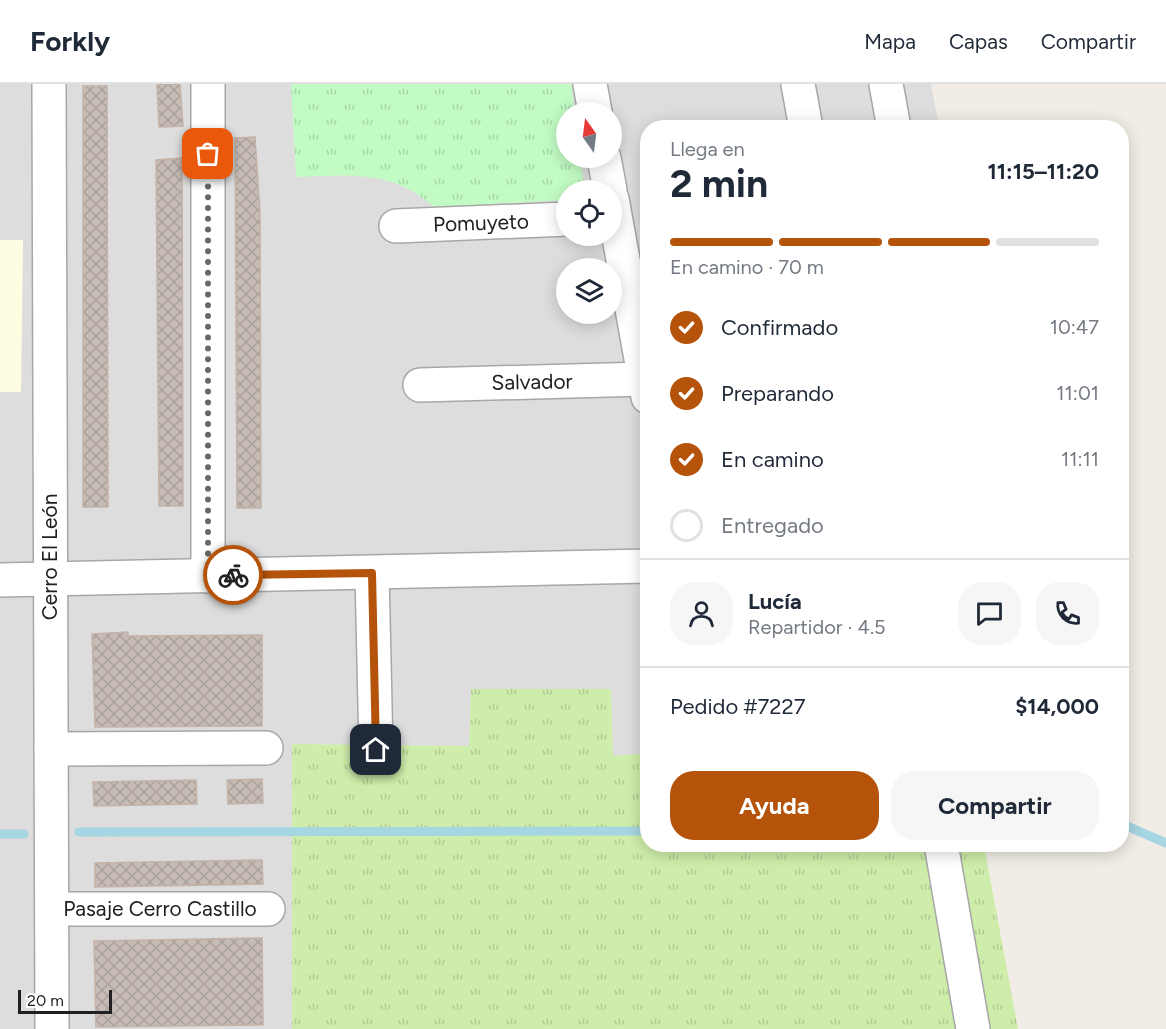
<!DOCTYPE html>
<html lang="es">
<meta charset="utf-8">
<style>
body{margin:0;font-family:Figtree,sans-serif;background:#f6f6f7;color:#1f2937;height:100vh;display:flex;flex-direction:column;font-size:22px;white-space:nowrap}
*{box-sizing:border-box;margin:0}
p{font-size:20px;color:#747a83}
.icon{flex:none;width:33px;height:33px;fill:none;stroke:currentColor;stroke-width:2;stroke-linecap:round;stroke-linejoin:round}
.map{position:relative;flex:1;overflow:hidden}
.side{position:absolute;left:640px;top:36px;width:489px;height:732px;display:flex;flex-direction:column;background:#fff;border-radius:24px;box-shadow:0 3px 15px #0003}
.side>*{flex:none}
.needle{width:39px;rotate:346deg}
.fabs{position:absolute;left:556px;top:18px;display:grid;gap:12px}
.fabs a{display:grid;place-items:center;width:66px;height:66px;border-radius:50%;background:#fff;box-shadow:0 3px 15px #0003;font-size:30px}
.scale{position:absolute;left:18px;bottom:15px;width:94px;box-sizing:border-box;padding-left:6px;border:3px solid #202020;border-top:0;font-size:16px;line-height:21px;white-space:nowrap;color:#202020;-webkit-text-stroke:4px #fff;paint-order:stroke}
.pin{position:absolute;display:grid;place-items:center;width:51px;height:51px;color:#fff;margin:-26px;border-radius:12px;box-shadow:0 3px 9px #0006}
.courier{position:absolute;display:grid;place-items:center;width:60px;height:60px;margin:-30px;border:4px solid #b45309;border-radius:50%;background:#fff;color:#222;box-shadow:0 2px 8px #0007}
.headline em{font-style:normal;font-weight:700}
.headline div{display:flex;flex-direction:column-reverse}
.headline{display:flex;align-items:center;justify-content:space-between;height:102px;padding:0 30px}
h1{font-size:39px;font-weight:700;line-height:45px}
.bar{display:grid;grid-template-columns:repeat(4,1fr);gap:9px 6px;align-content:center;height:72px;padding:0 30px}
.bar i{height:8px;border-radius:4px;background:#e0e1e3}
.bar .selected{background:#b45309}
.bar p{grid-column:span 4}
.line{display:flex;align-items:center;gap:15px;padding:0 30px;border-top:2px solid #e0e1e3}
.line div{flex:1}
.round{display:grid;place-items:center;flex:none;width:63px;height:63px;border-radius:24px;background:#f6f6f7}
ol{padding:0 30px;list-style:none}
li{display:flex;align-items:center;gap:18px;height:66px}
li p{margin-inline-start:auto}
li .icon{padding:6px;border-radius:50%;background:#b45309;color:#fff;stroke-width:4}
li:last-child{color:#747a83}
li i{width:33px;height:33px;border:3px solid #e0e1e3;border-radius:50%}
.action{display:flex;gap:12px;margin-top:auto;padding:12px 30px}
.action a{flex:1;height:69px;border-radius:24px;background:#b45309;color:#fff;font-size:24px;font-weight:700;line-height:69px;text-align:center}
.action a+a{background:#f6f6f7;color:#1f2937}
header{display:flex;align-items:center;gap:36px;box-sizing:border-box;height:84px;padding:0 30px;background:#fff;border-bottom:2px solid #e0e1e3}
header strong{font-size:28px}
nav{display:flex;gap:33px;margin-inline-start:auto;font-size:21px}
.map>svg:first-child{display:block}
.residential{fill:#dedddd;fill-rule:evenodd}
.education{fill:#fffde1}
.grass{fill:url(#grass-tufts)}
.park{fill:url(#park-tufts)}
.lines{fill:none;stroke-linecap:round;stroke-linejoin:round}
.stream{stroke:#a5d6e1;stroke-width:9}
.building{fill:url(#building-cross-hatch);stroke:#c4b3a8;stroke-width:1.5}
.street-casing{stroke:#a7a7a7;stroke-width:36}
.street{stroke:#fff;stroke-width:33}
.done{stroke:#696865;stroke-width:6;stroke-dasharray:0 10.8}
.route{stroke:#b45309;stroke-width:8}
.labels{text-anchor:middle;stroke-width:4.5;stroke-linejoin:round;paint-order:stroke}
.street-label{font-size:21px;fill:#202020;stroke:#fff}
</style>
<header>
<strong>Forkly</strong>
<nav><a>Mapa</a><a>Capas</a><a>Compartir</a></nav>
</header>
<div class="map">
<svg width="1166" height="945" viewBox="0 0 1166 945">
<defs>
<pattern id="grass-tufts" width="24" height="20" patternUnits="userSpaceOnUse" patternTransform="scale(1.5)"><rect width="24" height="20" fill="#cfedaa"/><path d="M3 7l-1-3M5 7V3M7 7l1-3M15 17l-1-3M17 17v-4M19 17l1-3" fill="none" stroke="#b1cb92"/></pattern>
<pattern id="park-tufts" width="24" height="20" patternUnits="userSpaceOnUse" patternTransform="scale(1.5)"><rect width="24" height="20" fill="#c2fcc4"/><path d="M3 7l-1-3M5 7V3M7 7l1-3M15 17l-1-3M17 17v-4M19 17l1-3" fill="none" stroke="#a6d8a8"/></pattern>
<pattern id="building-cross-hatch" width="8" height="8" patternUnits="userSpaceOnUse" patternTransform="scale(1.5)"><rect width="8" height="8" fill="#c6bcb5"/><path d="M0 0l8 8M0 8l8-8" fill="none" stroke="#aaa19b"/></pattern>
</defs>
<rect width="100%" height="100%" fill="#f1ede6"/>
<path class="residential" d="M0 0H931L939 43 648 44V669L613 672 610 605 470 662 293 660 306 945H0ZM567 28H612V74H567ZM567 106H612V152H567ZM567 184H612V230H567Z"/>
<polygon class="education" points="0,156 23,156 21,308 0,308"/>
<polygon class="grass" points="471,605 611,605 613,672 648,669 648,760 984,761 1018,945 292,945 292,660 469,662"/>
<path class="park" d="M291 0H571L575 28H567V74H580L585 106H567V116L434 123C391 85 350 91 296 93Z"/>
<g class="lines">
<g class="stream">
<polyline points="1122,740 1166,759"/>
<polyline points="79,748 648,747"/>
<polyline points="0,750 24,750"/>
</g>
</g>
<g class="building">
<polygon points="157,0 180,0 183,42 159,43"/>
<polygon points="83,2 107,2 108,423 83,423"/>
<polygon points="255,53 260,128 261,424 237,424 235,54"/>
<polygon points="182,74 183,422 159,422 156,76"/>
<polygon points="128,548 128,552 262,551 262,642 95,643 92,550"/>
<polygon points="262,695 263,719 228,720 227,696"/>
<polygon points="196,696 197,720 94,722 93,698"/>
<polygon points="262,776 263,800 95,803 95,779"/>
<polygon points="262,854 263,941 96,943 94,857"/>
</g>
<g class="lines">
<g class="street-casing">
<g id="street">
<polyline points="49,0 52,945"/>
<polyline points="208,0 208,492"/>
<polyline points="590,0 595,28"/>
<polyline points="798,0 806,44"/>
<polyline points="886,0 894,44"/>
<polyline points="604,74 610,106"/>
<polyline points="612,115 648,313"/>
<polyline points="396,142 567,135"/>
<polyline points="420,301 645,295"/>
<polyline points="372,489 376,666"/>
<polyline points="0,496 648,482"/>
<polyline points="51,665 266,664"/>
<polyline points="941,760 973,945"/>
<polyline points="52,825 268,825"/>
</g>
</g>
<use href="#street" class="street"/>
</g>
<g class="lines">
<polyline class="done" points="208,70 208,492 233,491"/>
<polyline class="route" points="233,491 372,489 376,666"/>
</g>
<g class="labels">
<g class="street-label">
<text transform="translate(481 139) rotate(-2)" y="7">Pomuyeto</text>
<text transform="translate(532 298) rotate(-1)" y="7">Salvador</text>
<text transform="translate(50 473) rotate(-90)" y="7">Cerro El León</text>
<text x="160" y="832">Pasaje Cerro Castillo</text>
</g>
</g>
</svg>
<div class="fabs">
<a><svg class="needle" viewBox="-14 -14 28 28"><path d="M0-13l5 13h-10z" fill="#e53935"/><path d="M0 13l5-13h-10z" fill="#747a83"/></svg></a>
<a><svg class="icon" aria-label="locate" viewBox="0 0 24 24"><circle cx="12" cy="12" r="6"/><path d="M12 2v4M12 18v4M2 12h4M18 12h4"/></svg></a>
<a><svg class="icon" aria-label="layers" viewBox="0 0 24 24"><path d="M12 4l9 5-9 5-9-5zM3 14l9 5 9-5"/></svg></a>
</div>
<div class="scale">20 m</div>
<div class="pin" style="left:208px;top:70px;background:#ea580c"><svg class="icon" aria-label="bag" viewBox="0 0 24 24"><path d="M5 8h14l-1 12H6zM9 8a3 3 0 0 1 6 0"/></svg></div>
<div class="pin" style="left:376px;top:666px;background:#1f2937"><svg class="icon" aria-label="home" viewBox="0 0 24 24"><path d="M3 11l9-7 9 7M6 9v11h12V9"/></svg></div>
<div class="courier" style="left:233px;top:491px"><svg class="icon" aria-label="bike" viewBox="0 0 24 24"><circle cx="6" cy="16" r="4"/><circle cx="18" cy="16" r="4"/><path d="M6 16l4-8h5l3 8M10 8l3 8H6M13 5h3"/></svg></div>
<section class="side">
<div class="headline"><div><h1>2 min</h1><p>Llega en</p></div><em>11:15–11:20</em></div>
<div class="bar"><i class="selected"></i><i class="selected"></i><i class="selected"></i><i></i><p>En camino · 70 m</p></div>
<ol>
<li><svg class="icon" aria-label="check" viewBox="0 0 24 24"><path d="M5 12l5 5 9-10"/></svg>Confirmado<p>10:47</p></li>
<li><svg class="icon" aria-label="check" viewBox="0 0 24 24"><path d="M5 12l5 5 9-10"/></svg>Preparando<p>11:01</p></li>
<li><svg class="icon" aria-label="check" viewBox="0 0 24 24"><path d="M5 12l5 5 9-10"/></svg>En camino<p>11:11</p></li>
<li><i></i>Entregado</li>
</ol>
<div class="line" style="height:108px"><a class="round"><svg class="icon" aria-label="person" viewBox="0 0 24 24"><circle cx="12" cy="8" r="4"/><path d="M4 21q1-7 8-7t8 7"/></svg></a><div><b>Lucía</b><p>Repartidor · 4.5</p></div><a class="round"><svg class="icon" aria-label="chat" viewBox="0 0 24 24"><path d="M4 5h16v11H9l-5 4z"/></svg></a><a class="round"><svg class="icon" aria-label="phone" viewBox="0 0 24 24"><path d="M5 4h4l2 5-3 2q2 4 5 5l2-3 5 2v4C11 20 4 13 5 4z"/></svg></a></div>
<div class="line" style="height:78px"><div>Pedido #7227</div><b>$14,000</b></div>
<div class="action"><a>Ayuda</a><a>Compartir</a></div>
</section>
</div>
